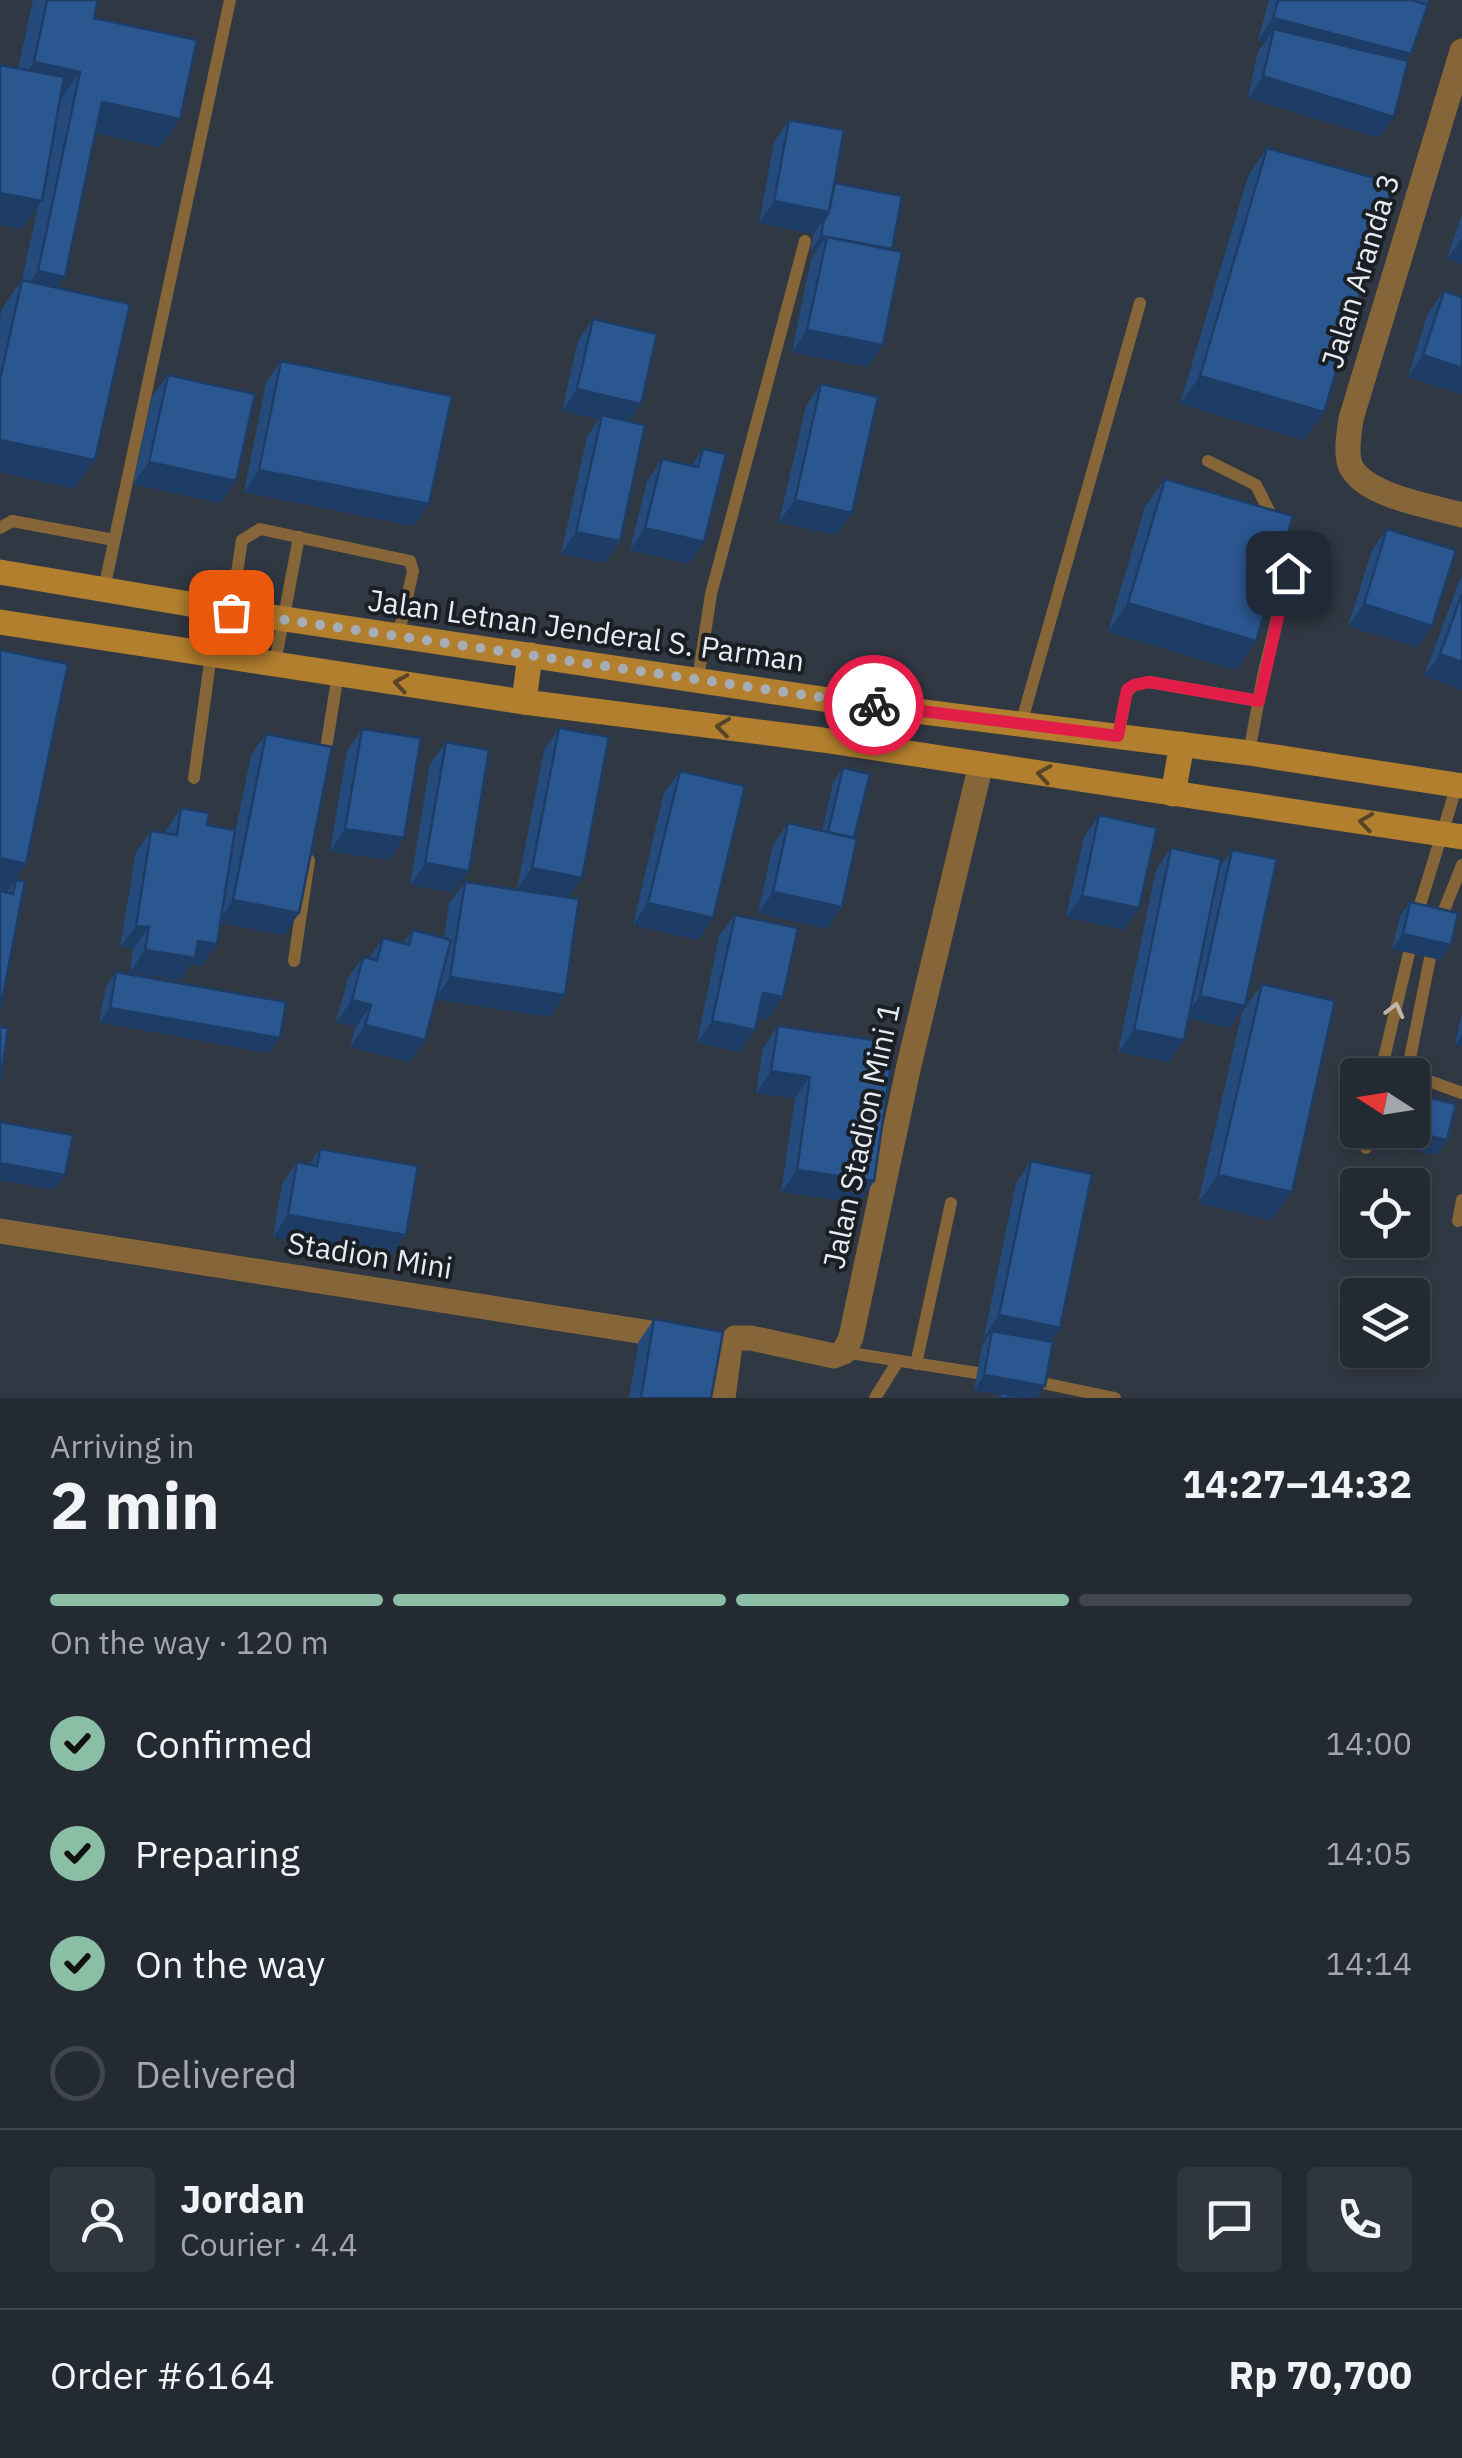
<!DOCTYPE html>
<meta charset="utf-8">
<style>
body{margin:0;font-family:"IBM Plex Sans",sans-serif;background:#30363e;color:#f1f3f6;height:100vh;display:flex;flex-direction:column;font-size:38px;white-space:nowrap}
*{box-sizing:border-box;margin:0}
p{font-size:32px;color:#a3a7ac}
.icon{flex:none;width:55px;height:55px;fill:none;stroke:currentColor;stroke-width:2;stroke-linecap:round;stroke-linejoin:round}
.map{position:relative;height:1398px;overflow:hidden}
.sheet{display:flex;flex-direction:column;background:#242a32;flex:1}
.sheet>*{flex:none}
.needle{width:65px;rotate:282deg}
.fabs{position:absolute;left:1340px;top:1058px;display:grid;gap:20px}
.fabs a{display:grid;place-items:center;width:90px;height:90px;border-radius:10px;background:#242a32;box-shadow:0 5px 15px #0003,0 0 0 2px #41464d;font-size:50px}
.pin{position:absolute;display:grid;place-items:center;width:85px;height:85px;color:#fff;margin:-42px;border-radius:20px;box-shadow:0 5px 15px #0006}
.courier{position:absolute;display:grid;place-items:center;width:100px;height:100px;margin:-50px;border:8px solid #e11d48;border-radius:50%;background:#fff;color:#222;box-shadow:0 2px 12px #0007}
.overview em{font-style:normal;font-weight:700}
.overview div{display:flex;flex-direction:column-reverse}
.overview{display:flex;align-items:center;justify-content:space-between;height:170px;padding:0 50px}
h1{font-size:65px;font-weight:700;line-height:75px}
.bar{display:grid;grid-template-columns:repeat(4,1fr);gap:15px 10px;align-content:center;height:120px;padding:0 50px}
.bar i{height:12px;border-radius:8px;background:#41464d}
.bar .active{background:#8abfa5}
.bar p{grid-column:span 4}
.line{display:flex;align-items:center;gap:25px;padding:0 50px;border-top:2px solid #41464d}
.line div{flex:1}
.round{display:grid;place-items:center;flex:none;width:105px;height:105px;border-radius:10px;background:#30363e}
ol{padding:0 50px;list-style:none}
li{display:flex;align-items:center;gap:30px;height:110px}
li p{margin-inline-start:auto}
li .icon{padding:10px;border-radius:50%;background:#8abfa5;color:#111;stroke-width:4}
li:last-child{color:#a3a7ac}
li i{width:55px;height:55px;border:5px solid #41464d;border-radius:50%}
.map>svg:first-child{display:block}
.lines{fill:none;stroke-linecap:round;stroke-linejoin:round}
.lane{stroke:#866638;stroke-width:12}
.street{stroke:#866638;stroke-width:25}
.secondary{stroke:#b27f2e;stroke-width:25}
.wall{fill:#254b7d}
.shaded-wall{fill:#1e3d66}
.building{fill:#2b5791;stroke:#1e3d66;stroke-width:2.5}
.oneway{stroke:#574528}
.oneway2{stroke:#c0b6a8}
.done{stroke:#a6adb5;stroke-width:10;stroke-dasharray:0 18}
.route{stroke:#e11d48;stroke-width:12}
.labels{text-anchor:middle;stroke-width:8;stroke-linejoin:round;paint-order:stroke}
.street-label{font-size:30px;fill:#e6ecf3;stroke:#1b1f24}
</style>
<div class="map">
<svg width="1462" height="1398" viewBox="0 0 1462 1398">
<rect width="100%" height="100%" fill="#303843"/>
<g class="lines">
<g class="lane">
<polyline points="1208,461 1256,485 1273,519 1288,573 1263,676 1249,753"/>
<polyline points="0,528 12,521 114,540"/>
<polyline points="104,589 230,0"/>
<polyline points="231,611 242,540 260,529 410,561 413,571 398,637"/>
<polyline points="275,663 299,537"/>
<polyline points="698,679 711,594 805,241"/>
<polyline points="1021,724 1140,303"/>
<polyline points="1118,736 1127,691 1135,685 1149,682 1259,701"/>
<polyline points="324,761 338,674"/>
<polyline points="194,778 211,655"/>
<polyline points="1416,918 1457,785"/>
<polyline points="1439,923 1462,865"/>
<polyline points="294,961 309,860"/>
<polyline points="1382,1068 1407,1073 1462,1093"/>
<polyline points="1407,1073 1430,958"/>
<polyline points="1380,1075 1409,953"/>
<polyline points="1366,1148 1370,1130"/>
<polyline points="1458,1221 1462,1200"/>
<polyline points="844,1352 977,1373"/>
<polyline points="916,1364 951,1203"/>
<polyline points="1038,1382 1115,1398"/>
<polyline points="875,1398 898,1361"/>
</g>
<g class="street">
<path d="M1462 51 1351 419C1349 433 1345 454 1351 467 1367 497 1432 506 1462 515"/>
<polyline points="0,1231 677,1337"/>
<polyline points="723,1398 730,1345 735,1338 751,1338 834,1356 844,1352 851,1337 909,1065 981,764"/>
</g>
<g class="secondary">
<polyline points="0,572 231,611 829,700 1249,753 1462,786"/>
<polyline points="0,622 524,702 823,740 1462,837"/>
<polyline points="524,702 530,655"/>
<polyline points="1173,794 1182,744"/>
</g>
</g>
<g class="wall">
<polygon points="33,0 98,0 94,18 180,119 160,147 95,133 57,288 75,489 0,472 0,317 2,308 22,280 38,207 22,229 0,225 0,65 18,69"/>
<polygon points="1269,0 1429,0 1426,4 1379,138 1248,98 1258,51 1265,42 1258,40"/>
<polygon points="789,120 835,183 867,367 792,352 811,259 816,252 810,251 814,234 759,223 774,142"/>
<polygon points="1267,148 1324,412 1304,440 1180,404 1248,176"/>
<polygon points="1462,214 1462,264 1447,259"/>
<polygon points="1444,291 1462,297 1462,394 1408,377 1428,313"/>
<polygon points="593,319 629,421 605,563 561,554 587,437 599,419 562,411 578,341"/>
<polygon points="281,361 414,526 244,492 266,383"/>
<polygon points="168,375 236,481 220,503 133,484 152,397"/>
<polygon points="821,384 852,513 836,535 779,522 806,406"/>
<polygon points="703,449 689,564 630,550 647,481 662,459 691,466"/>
<polygon points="1165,479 1236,670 1108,632 1145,507"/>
<polygon points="1387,529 1417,647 1348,626 1372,550"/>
<polygon points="1462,574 1462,690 1424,676"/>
<polygon points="559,728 582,878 568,897 565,995 550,1017 436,999 425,1040 410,1062 350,1047 356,1027 336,1022 348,978 363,957 369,958 383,938 403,943 413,930 444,938 449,903 465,882 517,889 544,750"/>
<polygon points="362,729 404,838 389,860 330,851 347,751"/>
<polygon points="266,734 299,913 284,935 221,923 202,966 191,964 180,980 130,972 133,949 120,947 136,852 151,831 165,833 166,830 181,808 233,844 251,755"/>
<polygon points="446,742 469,871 453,892 410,885 430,764"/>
<polygon points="843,768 854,838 842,907 827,929 758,913 773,845 788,823 822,831 833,783"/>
<polygon points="680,771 713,918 698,940 633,925 664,793"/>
<polygon points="1099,815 1124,930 1066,917 1084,837"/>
<polygon points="1171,848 1220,867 1232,850 1230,1028 1189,1019 1169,1062 1118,1052 1156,870"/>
<polygon points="16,880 0,1012 7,892"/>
<polygon points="1410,902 1451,945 1441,960 1392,949 1400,916"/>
<polygon points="735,915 783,997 768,1019 758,1017 740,1052 697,1043 719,936"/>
<polygon points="116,972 269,1053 99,1022 106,987"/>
<polygon points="1262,984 1272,1220 1198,1203 1242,1012"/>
<polygon points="1462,1012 1462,1046 1455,1045"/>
<polygon points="778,1026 874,1181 859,1203 781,1192 795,1098 756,1093 763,1048"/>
<polygon points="1422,1096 1437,1155 1403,1147 1407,1130 1412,1130 1412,1109"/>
<polygon points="320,1149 390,1257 273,1237 282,1184 297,1162 309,1165"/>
<polygon points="1031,1161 1060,1328 1051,1342 1037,1398 997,1398 1000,1394 974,1390 982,1346 987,1338 984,1337 1016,1183"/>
<polygon points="654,1319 711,1398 629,1398 639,1341"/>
</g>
<g class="shaded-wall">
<polygon points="1273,18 1411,54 1396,76 1274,29 1265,42 1258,40"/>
<polygon points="34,62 80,72 60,100 14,90"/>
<polygon points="1263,76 1394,117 1379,138 1248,98"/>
<polygon points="102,102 180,119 160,147 82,130"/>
<polygon points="0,193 42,201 22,229 0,225"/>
<polygon points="774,201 829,212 814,234 759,223"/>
<polygon points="821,236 826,237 816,252 810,251"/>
<polygon points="1462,238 1462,264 1447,259"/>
<polygon points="38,271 65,277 45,305 18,299"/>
<polygon points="807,330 883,345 867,367 792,352"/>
<polygon points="1423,355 1462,368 1462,394 1408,377"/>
<polygon points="1200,376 1324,412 1304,440 1180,404"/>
<polygon points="577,389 641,404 626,425 602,415 599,419 562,411"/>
<polygon points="0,440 95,460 75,489 0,472"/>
<polygon points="149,462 236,481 220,503 133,484"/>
<polygon points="259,470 429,504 414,526 244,492"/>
<polygon points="795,500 852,513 836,535 779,522"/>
<polygon points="645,528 704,542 689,564 630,550"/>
<polygon points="576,532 620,541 605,563 561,554"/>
<polygon points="1128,603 1256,641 1236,670 1108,632"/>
<polygon points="1364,604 1432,626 1417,647 1348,626"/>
<polygon points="1440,654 1462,662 1462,690 1424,676"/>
<polygon points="345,829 404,838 389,860 330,851"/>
<polygon points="0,858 26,864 7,892 0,891"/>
<polygon points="425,863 469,871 453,892 410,885"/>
<polygon points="532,868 582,878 566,900 516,890"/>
<polygon points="773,892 842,907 827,929 758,913"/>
<polygon points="1082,896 1139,908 1124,930 1066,917"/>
<polygon points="233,900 299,913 284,935 218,922"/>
<polygon points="648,903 713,918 698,940 633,925"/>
<polygon points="136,926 149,927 133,949 120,947"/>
<polygon points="1403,934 1451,945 1441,960 1392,949"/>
<polygon points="198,941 217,944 202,966 191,964 180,980 130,972 145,950"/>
<polygon points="450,977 565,995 550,1017 435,999"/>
<polygon points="763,993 783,997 768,1019 747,1015"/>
<polygon points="1200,996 1245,1006 1230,1028 1184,1018"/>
<polygon points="352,1000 371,1005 356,1027 336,1022"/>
<polygon points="110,1008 280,1038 269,1053 99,1022"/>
<polygon points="712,1021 755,1030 740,1052 697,1043"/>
<polygon points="365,1025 425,1040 410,1062 350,1047"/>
<polygon points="1134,1030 1184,1040 1169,1062 1118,1052"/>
<polygon points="1462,1035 1462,1046 1455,1045"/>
<polygon points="771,1071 810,1077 795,1098 756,1093"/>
<polygon points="1413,1132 1447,1140 1437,1155 1403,1147"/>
<polygon points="0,1163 65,1175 55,1190 0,1180"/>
<polygon points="797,1170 874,1181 859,1203 781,1192"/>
<polygon points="1218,1175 1292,1192 1272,1220 1198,1203"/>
<polygon points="288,1215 406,1235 390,1257 273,1237"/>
<polygon points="999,1315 1060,1328 1045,1350 992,1331 987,1338 984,1337"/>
<polygon points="984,1375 1045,1386 1037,1398 1021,1398 974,1390"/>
</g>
<g class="building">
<polygon points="47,0 98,0 94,18 197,40 180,119 102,102 65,277 38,271 80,72 34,62"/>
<polygon points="1278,0 1412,0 1428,5 1411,54 1273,18"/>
<polygon points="1274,29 1408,61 1394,117 1263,76"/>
<polygon points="0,65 64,77 42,201 0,193"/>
<polygon points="789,120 844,130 829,212 774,201"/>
<polygon points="1267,148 1393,183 1324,412 1200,376"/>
<polygon points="835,183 902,196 892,249 821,236 824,220 829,212"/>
<polygon points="827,237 902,252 883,345 807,330"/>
<polygon points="22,280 130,304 95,460 0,440 0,379"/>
<polygon points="1444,291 1462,297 1462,368 1423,355"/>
<polygon points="593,319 657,334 641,404 577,389"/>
<polygon points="281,361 452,396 429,504 259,470"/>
<polygon points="168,375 255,394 236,481 149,462"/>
<polygon points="821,384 878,397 852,513 795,500"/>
<polygon points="602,415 645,425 620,541 576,532"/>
<polygon points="703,449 726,454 704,542 645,528 662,459 698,467"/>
<polygon points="1165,479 1293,516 1256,641 1128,603"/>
<polygon points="1387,529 1456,550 1432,626 1364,604"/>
<polygon points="1462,594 1462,662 1440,654"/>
<polygon points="0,650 68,664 26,864 0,858"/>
<polygon points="559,728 609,737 582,878 532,868"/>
<polygon points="362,729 421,738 404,838 345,829"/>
<polygon points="266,734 332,747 299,913 233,900"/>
<polygon points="446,742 489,750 469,871 425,863"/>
<polygon points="843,768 870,774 854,838 828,832"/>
<polygon points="680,771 745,786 713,918 648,903"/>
<polygon points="181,808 209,813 207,825 235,830 217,944 198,941 195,958 145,950 149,927 136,926 151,831 177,835"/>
<polygon points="1099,815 1157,828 1139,908 1082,896"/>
<polygon points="788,823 857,839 842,907 773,892"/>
<polygon points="1171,848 1221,859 1184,1040 1134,1030"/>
<polygon points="1232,850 1277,859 1245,1006 1200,996"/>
<polygon points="16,880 25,881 0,1011 0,891 13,894"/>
<polygon points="465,882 579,899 565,995 450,977"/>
<polygon points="1410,902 1458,913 1451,945 1403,934"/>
<polygon points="735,915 798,928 783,997 763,993 755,1030 712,1021"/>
<polygon points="413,930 451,940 425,1040 365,1025 371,1005 352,1000 363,957 377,960 383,938 409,945"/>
<polygon points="116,972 286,1002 280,1038 110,1008"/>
<polygon points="1262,984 1335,1001 1292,1192 1218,1175"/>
<polygon points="778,1026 894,1043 874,1181 797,1170 810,1077 771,1071"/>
<polygon points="0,1027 8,1028 0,1084"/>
<polygon points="1422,1096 1456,1104 1447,1140 1413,1132"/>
<polygon points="0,1122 73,1135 65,1175 0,1163"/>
<polygon points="320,1149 418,1166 406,1235 288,1215 297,1162 317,1166"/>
<polygon points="1031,1161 1092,1174 1060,1328 999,1315"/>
<polygon points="654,1319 723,1332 711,1398 641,1398"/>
<polygon points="992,1331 1053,1342 1045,1386 984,1375"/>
<polygon points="1000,1393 1024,1398 1000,1398"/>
</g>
<defs><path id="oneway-chevron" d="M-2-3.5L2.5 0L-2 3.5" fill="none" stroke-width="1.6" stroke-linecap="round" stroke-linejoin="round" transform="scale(2.5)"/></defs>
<g class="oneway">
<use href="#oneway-chevron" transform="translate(401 683) rotate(-171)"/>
<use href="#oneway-chevron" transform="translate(723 727) rotate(-173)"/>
<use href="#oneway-chevron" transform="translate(1044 774) rotate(-171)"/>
<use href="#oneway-chevron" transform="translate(1366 822) rotate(-172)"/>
</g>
<use class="oneway2" href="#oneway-chevron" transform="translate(1395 1010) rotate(-76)"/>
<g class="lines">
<polyline class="done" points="231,612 874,705"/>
<polyline class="route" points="874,705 1118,736 1127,690 1134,685 1149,682 1259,701 1288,573"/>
</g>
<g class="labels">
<g class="street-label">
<text transform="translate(1361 271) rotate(-73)" y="10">Jalan Aranda 3</text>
<text transform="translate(586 631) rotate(8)" y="10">Jalan Letnan Jenderal S. Parman</text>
<text transform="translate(862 1136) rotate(-78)" y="10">Jalan Stadion Mini 1</text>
<text transform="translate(370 1256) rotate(9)" y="10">Stadion Mini</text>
</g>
</g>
</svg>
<div class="fabs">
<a><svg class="needle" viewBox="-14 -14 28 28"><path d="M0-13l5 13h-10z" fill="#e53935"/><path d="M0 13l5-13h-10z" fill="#a3a7ac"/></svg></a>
<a><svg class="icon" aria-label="locate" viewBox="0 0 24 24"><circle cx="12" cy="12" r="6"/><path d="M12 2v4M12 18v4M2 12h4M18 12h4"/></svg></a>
<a><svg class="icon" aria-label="layers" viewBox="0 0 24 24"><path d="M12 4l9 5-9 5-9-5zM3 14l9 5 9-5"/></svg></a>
</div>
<div class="pin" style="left:231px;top:612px;background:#ea580c"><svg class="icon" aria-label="bag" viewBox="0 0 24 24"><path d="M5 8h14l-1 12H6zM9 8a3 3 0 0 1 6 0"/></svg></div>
<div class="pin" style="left:1288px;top:573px;background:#1f2937"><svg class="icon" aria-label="home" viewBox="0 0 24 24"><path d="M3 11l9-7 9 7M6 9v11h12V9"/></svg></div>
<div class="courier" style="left:874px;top:705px"><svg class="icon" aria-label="bike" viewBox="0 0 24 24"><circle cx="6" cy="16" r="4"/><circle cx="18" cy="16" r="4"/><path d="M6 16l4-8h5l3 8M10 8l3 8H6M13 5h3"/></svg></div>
</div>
<section class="sheet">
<div class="overview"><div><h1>2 min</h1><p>Arriving in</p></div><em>14:27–14:32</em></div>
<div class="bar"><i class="active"></i><i class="active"></i><i class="active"></i><i></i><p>On the way · 120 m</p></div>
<ol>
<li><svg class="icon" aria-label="check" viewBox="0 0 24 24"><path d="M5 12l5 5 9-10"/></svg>Confirmed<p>14:00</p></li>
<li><svg class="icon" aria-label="check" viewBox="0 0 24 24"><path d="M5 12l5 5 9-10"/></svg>Preparing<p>14:05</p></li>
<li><svg class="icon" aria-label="check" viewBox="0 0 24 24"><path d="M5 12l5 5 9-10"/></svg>On the way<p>14:14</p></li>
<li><i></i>Delivered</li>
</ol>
<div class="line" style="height:180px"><a class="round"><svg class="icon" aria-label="person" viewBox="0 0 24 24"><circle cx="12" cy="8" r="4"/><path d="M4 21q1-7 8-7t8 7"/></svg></a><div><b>Jordan</b><p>Courier · 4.4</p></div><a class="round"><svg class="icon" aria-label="chat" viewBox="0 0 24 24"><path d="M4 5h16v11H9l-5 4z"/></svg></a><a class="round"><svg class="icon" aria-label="phone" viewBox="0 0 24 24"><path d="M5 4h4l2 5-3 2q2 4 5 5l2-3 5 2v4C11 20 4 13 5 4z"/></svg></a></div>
<div class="line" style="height:130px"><div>Order #6164</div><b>Rp 70,700</b></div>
</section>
